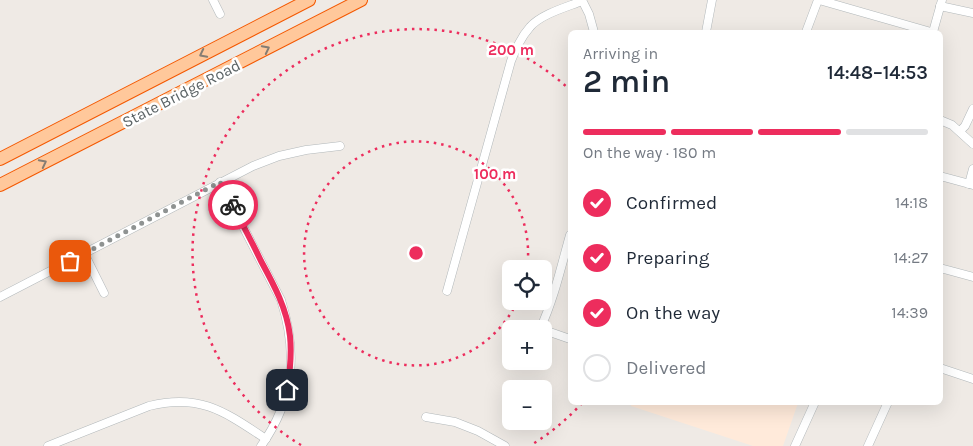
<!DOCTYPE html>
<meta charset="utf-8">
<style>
body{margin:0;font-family:Karla,sans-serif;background:#f6f6f7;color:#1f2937;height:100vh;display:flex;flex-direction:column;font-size:19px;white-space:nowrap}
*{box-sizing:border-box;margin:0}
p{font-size:16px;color:#747a83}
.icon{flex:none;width:28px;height:28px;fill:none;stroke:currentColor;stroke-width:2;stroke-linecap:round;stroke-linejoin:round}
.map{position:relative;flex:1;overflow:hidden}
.side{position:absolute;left:568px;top:30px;width:375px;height:375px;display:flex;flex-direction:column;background:#fff;border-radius:8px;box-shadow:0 5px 20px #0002}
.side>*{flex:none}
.fabs{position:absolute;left:502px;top:260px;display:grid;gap:10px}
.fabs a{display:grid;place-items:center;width:50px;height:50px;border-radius:8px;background:#fff;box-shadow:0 5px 20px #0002;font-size:25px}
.pin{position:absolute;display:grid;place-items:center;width:42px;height:42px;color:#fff;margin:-21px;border-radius:10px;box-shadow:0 2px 8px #0006}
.courier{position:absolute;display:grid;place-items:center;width:50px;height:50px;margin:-25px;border:4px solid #ed2d5d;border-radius:50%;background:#fff;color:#222;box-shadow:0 1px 6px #0007}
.overview em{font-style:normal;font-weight:600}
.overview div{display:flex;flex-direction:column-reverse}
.overview{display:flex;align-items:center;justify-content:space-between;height:85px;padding:0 15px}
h1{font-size:32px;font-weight:600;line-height:38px}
.bar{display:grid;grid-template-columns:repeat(4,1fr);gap:8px 5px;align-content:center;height:60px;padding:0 15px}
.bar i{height:6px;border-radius:4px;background:#e0e1e3}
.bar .current{background:#ed2d5d}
.bar p{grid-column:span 4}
ol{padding:0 15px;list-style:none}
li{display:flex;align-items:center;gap:15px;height:55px}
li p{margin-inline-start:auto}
li .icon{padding:5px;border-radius:50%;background:#ed2d5d;color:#fff;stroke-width:4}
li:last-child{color:#747a83}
li i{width:28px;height:28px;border:2px solid #e0e1e3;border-radius:50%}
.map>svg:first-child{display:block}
.commercial{fill:#ffeada}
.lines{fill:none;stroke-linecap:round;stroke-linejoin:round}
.minor-casing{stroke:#b2b8ba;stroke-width:9}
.trunk-casing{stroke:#f45800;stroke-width:14}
.minor{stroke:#fff;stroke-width:8}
.trunk{stroke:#ffc89b;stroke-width:12}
.oneway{stroke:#857d73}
.done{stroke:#8f9392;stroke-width:5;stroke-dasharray:0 9}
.route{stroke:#ed2d5d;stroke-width:6}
.ring{fill:none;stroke:#ed2d5d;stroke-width:2.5;stroke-dasharray:2.5 5}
.labels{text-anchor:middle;stroke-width:5;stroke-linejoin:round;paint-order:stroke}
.street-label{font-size:16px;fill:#5c6466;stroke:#fff}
.centre{fill:#ed2d5d;stroke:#fff;stroke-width:2.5}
.ring-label{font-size:15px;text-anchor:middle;font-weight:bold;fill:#ed2d5d;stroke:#fff;stroke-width:5;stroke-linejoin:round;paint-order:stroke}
</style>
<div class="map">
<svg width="973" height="446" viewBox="0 0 973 446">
<rect width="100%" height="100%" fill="#efeae5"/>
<polygon class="commercial" points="632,403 798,402 798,403 783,446 753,446 631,406"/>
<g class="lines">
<g class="minor-casing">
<g id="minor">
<polyline points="213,0 220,14"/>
<polyline points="582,0 589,14 594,32"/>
<polyline points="819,0 931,32"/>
<polyline points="940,6 973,13"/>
<polyline points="706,32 712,0"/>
<polyline points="806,32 818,0"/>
<polyline points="933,32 942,0"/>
<polyline points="940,120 952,125 973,144"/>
<polyline points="960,131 965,126 973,109"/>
<polyline points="940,176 973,185"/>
<path d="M220 182 281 300C298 353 294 400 261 446"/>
<polyline points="969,184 973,169"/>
<polyline points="84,253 104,293"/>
<polyline points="940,268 973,277"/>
<path d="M447 291 511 61C516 49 521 37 530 27 541 14 567 7 582 1"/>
<polyline points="0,297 253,166 279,156 306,150 340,146"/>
<path d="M540 329C554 299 561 267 570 235"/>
<polyline points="544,330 570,339"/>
<polyline points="940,368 973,379"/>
<polyline points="426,417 455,422 478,431 505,446"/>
<path d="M48 446 149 406C200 393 225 412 266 439"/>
<polyline points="795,446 815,402"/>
<polyline points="868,446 888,402"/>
</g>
</g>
<g class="trunk-casing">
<g id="trunk">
<polyline points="0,159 309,0"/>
<polyline points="0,185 361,0"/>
</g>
</g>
<use href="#minor" class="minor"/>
<use href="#trunk" class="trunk"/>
</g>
<defs><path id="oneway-chevron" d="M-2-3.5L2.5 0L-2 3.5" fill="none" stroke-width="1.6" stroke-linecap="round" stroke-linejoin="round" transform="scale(1.25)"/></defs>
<g class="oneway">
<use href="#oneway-chevron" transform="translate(266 49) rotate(-27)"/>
<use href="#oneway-chevron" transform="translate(203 54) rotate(153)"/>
<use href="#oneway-chevron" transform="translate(43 163) rotate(-27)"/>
</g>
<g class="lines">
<polyline class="done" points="70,261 220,182 233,205"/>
<path class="route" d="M233 205C242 224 252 242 261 261 274 285 287 309 290 336 292 355 290 372 287 390"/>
</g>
<g class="ring">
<path d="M517 302A112 112 0 1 1 527 269"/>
<path d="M582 403A224 224 0 0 1 531 445M301 445A224 224 0 1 1 569 89"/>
</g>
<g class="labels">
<g class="street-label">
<text transform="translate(181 93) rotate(-27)" y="6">State Bridge Road</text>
</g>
</g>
<circle cx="416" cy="253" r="8" class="centre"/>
<g class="ring-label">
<text x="511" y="55">200 m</text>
<text x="495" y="179">100 m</text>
</g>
</svg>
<div class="fabs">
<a><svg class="icon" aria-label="locate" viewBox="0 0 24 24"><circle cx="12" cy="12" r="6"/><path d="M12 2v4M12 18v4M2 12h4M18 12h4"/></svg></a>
<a>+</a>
<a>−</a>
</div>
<div class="pin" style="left:70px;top:261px;background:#ea580c"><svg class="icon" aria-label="bag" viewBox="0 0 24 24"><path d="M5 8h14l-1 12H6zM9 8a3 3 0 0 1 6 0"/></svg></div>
<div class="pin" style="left:287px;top:390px;background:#1f2937"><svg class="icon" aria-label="home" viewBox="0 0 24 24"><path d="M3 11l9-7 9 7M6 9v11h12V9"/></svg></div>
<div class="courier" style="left:233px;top:205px"><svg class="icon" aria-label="bike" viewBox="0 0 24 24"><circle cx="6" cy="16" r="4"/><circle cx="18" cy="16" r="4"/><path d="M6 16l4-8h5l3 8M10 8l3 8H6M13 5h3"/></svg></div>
<section class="side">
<div class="overview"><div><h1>2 min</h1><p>Arriving in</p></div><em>14:48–14:53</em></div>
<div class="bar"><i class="current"></i><i class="current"></i><i class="current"></i><i></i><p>On the way · 180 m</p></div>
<ol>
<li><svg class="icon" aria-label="check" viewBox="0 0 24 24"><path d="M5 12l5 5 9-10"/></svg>Confirmed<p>14:18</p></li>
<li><svg class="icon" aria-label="check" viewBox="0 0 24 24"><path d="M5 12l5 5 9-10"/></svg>Preparing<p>14:27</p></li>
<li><svg class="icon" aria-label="check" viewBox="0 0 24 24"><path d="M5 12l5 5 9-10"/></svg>On the way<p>14:39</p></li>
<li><i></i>Delivered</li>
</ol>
</section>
</div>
